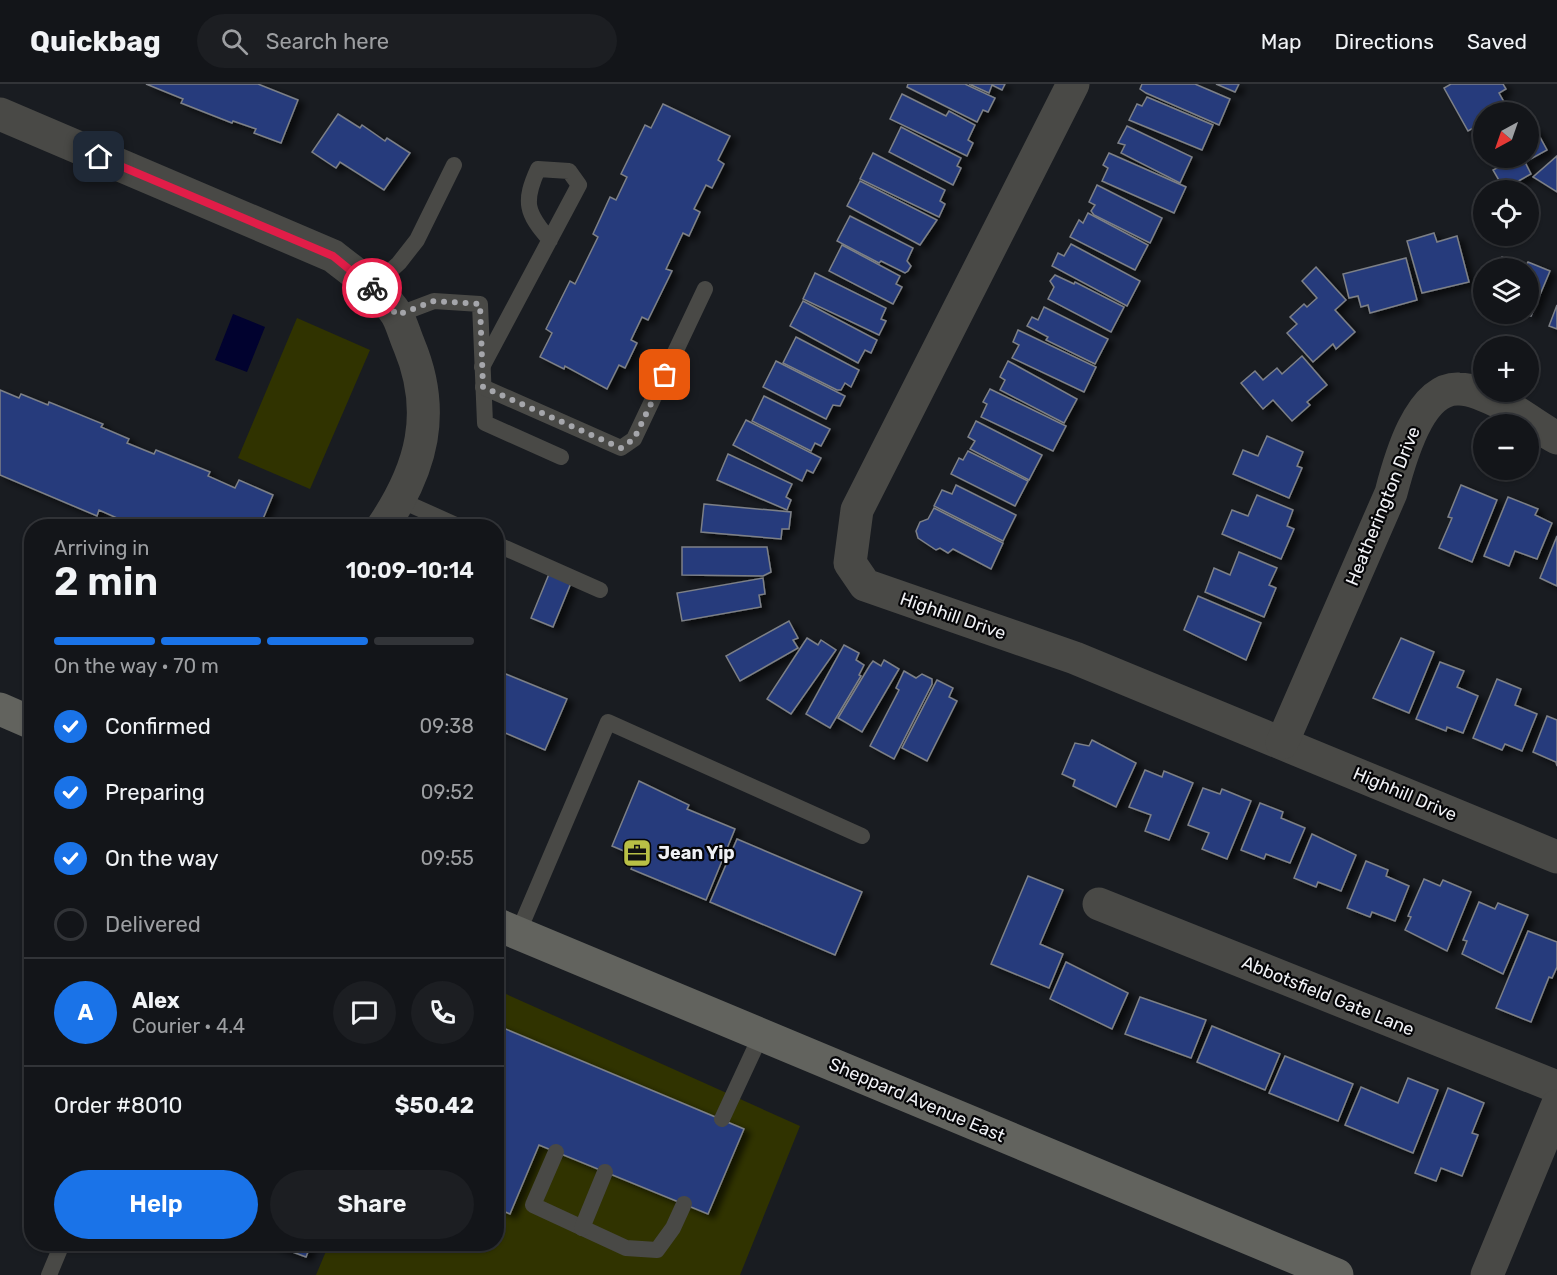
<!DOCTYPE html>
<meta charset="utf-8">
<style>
body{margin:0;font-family:Rubik,sans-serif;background:#1c1e22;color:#f1f3f6;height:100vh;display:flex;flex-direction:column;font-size:22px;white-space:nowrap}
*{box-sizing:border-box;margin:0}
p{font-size:20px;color:#9d9fa2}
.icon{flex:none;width:33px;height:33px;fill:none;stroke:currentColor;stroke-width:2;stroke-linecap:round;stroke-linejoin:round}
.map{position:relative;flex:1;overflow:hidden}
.side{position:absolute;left:24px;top:435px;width:480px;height:732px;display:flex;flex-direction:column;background:#131519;border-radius:24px;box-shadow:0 2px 4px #0004,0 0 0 2px #323438}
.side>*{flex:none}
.needle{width:39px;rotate:220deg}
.tools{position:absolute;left:1473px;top:18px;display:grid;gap:12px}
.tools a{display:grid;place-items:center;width:66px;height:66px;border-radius:50%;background:#131519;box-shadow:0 2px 4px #0004,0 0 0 2px #323438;font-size:30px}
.pin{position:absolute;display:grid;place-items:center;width:51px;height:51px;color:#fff;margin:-26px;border-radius:12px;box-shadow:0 3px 9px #0006}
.courier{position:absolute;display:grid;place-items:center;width:60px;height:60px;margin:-30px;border:4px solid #e11d48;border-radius:50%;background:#fff;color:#222;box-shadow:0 2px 8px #0007}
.overview em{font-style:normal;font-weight:600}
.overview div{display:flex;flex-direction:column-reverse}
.overview{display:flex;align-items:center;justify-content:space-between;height:102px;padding:0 30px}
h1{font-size:39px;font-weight:600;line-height:45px}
.bar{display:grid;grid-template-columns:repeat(4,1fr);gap:9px 6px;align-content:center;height:72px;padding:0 30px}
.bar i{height:8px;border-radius:4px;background:#323438}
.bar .current{background:#1a73e8}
.bar p{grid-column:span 4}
.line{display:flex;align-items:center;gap:15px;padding:0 30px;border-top:2px solid #323438}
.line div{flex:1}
.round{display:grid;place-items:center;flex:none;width:63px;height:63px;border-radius:32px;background:#1c1e22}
ol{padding:0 30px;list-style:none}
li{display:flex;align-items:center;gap:18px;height:66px}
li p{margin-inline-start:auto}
li .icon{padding:6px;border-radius:50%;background:#1a73e8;color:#fff;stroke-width:4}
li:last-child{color:#9d9fa2}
li i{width:33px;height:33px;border:3px solid #323438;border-radius:50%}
.primary-button{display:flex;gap:12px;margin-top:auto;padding:12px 30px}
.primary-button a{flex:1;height:69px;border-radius:36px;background:#1a73e8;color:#fff;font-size:24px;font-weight:600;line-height:69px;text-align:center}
.primary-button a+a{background:#1c1e22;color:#f1f3f6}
header{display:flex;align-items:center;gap:36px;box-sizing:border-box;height:84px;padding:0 30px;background:#131519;border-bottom:2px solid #323438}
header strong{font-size:28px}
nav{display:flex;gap:33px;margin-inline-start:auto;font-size:21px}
.search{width:420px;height:54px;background:#1c1e22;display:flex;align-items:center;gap:15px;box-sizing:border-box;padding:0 21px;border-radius:33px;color:#9d9fa2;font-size:22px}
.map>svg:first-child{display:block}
.green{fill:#303300}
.water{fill:#01022f}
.building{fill:#253b7c;stroke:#7d8087;stroke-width:1.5;filter:url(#shadow)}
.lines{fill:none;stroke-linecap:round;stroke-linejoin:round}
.service{stroke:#494946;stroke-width:16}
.minor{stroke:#494946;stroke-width:33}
.secondary{stroke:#62635e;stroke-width:33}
.done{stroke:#a5a6ab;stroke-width:6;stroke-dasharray:0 10.8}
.route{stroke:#e11d48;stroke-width:8}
.labels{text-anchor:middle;stroke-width:4.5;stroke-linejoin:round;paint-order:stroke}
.street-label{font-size:18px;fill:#f0f1f5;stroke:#060608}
.poi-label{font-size:18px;font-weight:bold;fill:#f0f1f5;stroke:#060608;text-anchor:start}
</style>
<header>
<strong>Quickbag</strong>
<div class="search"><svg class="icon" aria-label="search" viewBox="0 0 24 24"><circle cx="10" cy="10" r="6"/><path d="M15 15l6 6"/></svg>Search here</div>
<nav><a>Map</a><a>Directions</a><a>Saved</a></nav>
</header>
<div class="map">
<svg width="1557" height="1191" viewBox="0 0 1557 1191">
<defs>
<filter id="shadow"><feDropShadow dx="6" dy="4" stdDeviation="3" flood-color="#0009"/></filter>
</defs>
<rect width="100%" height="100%" fill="#191c21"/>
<g class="green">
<polygon points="297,234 370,266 310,405 238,374"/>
<polygon points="497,906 800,1042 740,1191 316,1191 329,1160 496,1160"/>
</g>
<polygon class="water" points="233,230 265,243 247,288 215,276"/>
<g class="building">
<polygon points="146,0 258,0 298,16 281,59 254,49 256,45 233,37 232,39 181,19 183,15"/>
<polygon points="908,0 965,0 995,14 988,28 983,26 977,38 907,3"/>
<polygon points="969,0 1005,0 1002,6 992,1 989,9"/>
<polygon points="1142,0 1195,0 1230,15 1219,41 1146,9 1140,5"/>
<polygon points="1216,0 1239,0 1235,8"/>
<polygon points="1451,0 1503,0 1506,5 1499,9 1508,25 1502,28 1484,28 1484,38 1468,47 1444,4"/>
<polygon points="902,10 946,32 949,27 975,41 968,56 973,59 967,72 890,35"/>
<polygon points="1147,13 1213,41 1202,66 1129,36 1137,20 1142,22"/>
<polygon points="663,20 730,52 718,76 724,80 712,104 706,101 694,125 700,128 689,152 683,149 666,185 672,187 648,236 642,233 631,256 637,259 625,284 619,281 607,305 565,282 564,285 540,273 552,249 546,245 570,197 575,200 598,153 593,150 610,113 616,116 627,93 621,90 645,41 651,44"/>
<polygon points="338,30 360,44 362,41 385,57 387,54 410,69 384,106 340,78 336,84 312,68"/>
<polygon points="1528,40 1531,46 1535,44 1547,66 1525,78 1531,90 1504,105 1493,86 1499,83 1494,74 1528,74"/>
<polygon points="1127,42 1192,73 1180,99 1121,69 1125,61 1118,59"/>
<polygon points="901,43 961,74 957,82 961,84 953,101 889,68"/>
<polygon points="873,69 945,106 940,117 945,120 939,133 860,95"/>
<polygon points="1109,69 1186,103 1174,129 1102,97 1108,84 1103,81"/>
<polygon points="1557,72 1557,108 1533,93"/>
<polygon points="860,97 937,136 920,161 847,122"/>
<polygon points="1097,101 1162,134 1150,159 1094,131 1091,127 1095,121 1089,118"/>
<polygon points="1088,129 1148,161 1135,186 1070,153 1079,136 1083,139"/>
<polygon points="850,132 913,164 907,177 911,182 908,187 905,189 881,177 879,179 837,157"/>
<polygon points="1434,149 1437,158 1457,152 1469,198 1422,209 1407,157"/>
<polygon points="1071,160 1140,197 1127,222 1052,182 1058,169 1064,172"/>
<polygon points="842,161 900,192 896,200 902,203 893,220 829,187"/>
<polygon points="1502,173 1525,183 1528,178 1550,187 1531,232 1524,230 1528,230 1528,184 1497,184"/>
<polygon points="1406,174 1417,216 1370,229 1368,221 1361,223 1358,212 1349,214 1343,190"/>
<polygon points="1316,183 1346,216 1335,226 1355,248 1336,265 1333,260 1313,278 1287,249 1297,240 1290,233 1304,220 1307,223 1317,214 1302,197"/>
<polygon points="815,189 886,224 881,235 886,237 879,251 803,215"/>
<polygon points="1055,191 1074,200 1075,198 1124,223 1111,248 1048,215 1054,203 1050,197"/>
<polygon points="803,217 877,256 871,269 865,266 858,279 790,242"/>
<polygon points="1557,221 1557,245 1549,242"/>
<polygon points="1044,223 1108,255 1095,280 1046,256 1048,253 1027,242 1032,233 1038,236"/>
<polygon points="1018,246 1096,283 1084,308 1012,274 1019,261 1013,258"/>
<polygon points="796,253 859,286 851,303 845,299 841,306 837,306 783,279"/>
<polygon points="1302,272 1327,301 1307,318 1310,321 1292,337 1273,316 1263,325 1241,299 1255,287 1263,296 1277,284 1282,290"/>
<polygon points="776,277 845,312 840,322 833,321 826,335 763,303"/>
<polygon points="1008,277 1077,315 1064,339 1000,306 1005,296 1000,293"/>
<polygon points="990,305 1066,342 1053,367 981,333 987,320 983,318"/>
<polygon points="0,306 19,314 21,310 48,321 49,318 103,340 101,343 129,355 127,359 154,370 156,366 210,388 208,392 235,404 239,396 273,411 260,442 125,442 126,438 99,426 97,432 0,391"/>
<polygon points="764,312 830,345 821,362 815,359 811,367 752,337"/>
<polygon points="746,336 821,374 813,389 807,386 802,397 733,361"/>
<polygon points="976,337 1042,371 1029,396 970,365 975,357 968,353"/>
<polygon points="1267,352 1303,368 1297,382 1302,384 1289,414 1233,390 1243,366 1258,372"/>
<polygon points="968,367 1028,397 1015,422 951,390 959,374 963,376"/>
<polygon points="728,370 792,400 786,413 791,416 787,426 717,396"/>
<polygon points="956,401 1016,431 1003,457 934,422 942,406 952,410"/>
<polygon points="1461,401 1497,416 1472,478 1439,464 1452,434 1448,433"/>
<polygon points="1257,411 1293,426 1287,442 1294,445 1281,475 1222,450 1232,426 1248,432"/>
<polygon points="1508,413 1538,425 1535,431 1552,439 1537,475 1515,467 1509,482 1484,472"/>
<polygon points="704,420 791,428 789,445 782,445 781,455 701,448"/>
<polygon points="934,424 1003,459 991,485 953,465 948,469 940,464 936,466 918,454 916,447 920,438 928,435"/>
<polygon points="1557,452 1557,502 1540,494"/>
<polygon points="682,463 767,463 771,488 763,492 682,491"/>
<polygon points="1239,468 1277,484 1269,501 1276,504 1264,533 1205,508 1214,484 1230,491"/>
<polygon points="549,490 571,499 553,543 531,534"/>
<polygon points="763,494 765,510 759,511 761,523 682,537 677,509"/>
<polygon points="1198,512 1261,539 1246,576 1184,546"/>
<polygon points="789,537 798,554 793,556 798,564 740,597 726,572"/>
<polygon points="807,554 818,561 821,556 836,566 791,630 767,615"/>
<polygon points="1401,554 1434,568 1409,629 1373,614"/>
<polygon points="844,561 859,569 856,576 864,581 859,591 861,592 830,644 806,630"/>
<polygon points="884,576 899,585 862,648 838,634 870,581 873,577 881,582"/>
<polygon points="1440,578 1464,587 1457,603 1478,612 1463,649 1447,643 1446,647 1416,635"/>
<polygon points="496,586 567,615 545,666 496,645"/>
<polygon points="904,587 916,594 922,590 932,595 932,600 894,675 870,662 899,606 896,604"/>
<polygon points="1497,595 1521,605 1515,621 1537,630 1522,667 1505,660 1502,666 1473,654"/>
<polygon points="937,596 953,604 949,613 957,617 927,677 902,664"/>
<polygon points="1547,632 1557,636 1557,682 1556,678 1533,668"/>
<polygon points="1092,656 1136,679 1116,723 1073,702 1075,696 1062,690 1075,659 1089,662"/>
<polygon points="1145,686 1162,693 1164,687 1193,699 1169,756 1145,747 1151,731 1129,723"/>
<polygon points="639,697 689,721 687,725 735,745 706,816 631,785 636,772 612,762"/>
<polygon points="1203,704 1220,710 1222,705 1251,717 1227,775 1202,765 1209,749 1188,741"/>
<polygon points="1260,719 1283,728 1281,734 1305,744 1290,779 1266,770 1264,775 1241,766"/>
<polygon points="1312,750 1356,771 1341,807 1318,798 1316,803 1294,794"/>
<polygon points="737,755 862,808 835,871 710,818"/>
<polygon points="1366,777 1388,786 1386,792 1409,802 1395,837 1372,828 1370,833 1347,824"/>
<polygon points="1028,792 1063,806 1040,860 1063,870 1049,904 991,880"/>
<polygon points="1424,795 1440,802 1443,796 1471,808 1447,867 1405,846 1411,833 1408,832"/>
<polygon points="1479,818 1495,825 1498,819 1528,831 1503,890 1462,870 1467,857 1463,856"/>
<polygon points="1528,847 1557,858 1557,883 1552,894 1549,893 1531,938 1496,924"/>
<polygon points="1066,878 1128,909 1112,945 1050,915"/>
<polygon points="1140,913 1206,936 1191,974 1125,950"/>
<polygon points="496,941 744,1045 708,1130 539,1061 510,1130 496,1124"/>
<polygon points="1212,942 1280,970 1265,1006 1197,978"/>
<polygon points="1285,972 1353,1000 1338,1037 1269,1009"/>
<polygon points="1408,994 1438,1006 1413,1069 1345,1041 1361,1003 1398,1019"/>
<polygon points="1448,1004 1484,1019 1472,1049 1478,1051 1462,1092 1441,1084 1436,1097 1415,1089"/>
<polygon points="271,1160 311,1160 306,1173"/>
</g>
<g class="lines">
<g class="service">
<polyline points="372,204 399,179 417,156 454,81"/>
<polyline points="397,231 434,217 480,220 485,339 561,373"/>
<path d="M482 283 579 101 569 87 538 85C523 118 526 129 550 156"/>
<polyline points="483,303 621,364 634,355 705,205"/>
<polyline points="400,416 458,442"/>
<polyline points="496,460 600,506"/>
<polyline points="518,849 608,638 862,752"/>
<polyline points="722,1035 761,951"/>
<polyline points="556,1068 533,1121 626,1164 657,1166 673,1144 684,1120"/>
<polyline points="582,1144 605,1088"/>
<polyline points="49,1191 62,1160"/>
</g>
<g class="minor">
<polyline points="1073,0 857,426 850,479 865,501 1075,574 1557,773"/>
<path d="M0 30 333 172C354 189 383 208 397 231 402 240 405 252 409 261 437 328 422 384 383 442"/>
<path d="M1282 659 1391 409C1399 378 1419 303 1459 305 1473 305 1491 314 1503 320 1521 330 1538 344 1557 354"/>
<polyline points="1099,820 1557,1003"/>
<polyline points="1487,1191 1557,1022"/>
</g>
<g class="secondary">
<polyline points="0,625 32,639"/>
<polyline points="496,840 1337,1191"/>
</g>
</g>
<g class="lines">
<polyline class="done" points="372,204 397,231 434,217 480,220 483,303 621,364 634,355 665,291"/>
<polyline class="route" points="99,73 333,172 372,204"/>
</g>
<defs>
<g id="office-square" transform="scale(1.5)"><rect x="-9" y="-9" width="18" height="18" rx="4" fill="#b9c046" stroke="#060608"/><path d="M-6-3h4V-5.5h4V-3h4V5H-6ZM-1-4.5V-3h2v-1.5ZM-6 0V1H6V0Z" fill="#111"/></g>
</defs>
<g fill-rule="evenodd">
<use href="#office-square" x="637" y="769"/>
</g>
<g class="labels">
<g class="street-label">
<text transform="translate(1383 422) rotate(-68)" y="6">Heatherington Drive</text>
<text transform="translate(953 532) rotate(19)" y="6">Highhill Drive</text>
<text transform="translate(1405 710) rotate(23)" y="6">Highhill Drive</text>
<text transform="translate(1328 912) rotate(22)" y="6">Abbotsfield Gate Lane</text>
<text transform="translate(917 1016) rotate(23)" y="6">Sheppard Avenue East</text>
</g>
<g class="poi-label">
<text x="658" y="775">Jean Yip</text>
</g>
</g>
</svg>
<div class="tools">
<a><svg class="needle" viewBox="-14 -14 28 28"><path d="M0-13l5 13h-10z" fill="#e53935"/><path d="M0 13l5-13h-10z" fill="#9d9fa2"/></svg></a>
<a><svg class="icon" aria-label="locate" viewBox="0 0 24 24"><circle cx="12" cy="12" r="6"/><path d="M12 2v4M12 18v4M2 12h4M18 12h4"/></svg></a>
<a><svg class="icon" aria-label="layers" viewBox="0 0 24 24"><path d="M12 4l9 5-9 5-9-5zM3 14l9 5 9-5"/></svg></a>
<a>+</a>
<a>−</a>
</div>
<div class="pin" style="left:665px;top:291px;background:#ea580c"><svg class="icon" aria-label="bag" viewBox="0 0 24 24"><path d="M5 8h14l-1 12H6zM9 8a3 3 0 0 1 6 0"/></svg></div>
<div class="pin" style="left:99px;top:73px;background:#1f2937"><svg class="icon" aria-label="home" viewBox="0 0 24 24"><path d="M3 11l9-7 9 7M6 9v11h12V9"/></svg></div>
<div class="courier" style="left:372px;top:204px"><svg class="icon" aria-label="bike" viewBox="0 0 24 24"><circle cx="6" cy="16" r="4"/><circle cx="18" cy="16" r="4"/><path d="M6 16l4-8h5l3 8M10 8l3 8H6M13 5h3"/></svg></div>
<section class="side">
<div class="overview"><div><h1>2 min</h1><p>Arriving in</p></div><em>10:09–10:14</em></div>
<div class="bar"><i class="current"></i><i class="current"></i><i class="current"></i><i></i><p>On the way · 70 m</p></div>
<ol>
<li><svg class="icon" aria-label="check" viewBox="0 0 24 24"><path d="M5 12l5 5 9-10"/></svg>Confirmed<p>09:38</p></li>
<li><svg class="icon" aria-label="check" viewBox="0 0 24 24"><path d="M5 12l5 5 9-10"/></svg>Preparing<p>09:52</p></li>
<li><svg class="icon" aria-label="check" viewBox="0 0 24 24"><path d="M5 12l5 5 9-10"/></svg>On the way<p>09:55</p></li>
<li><i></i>Delivered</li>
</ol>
<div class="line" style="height:108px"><b class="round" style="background:#1a73e8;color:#fff">A</b><div><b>Alex</b><p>Courier · 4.4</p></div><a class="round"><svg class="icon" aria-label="chat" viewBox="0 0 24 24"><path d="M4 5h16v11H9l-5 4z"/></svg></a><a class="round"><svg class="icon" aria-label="phone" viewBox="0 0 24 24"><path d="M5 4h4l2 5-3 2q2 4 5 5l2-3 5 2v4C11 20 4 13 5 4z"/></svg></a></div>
<div class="line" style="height:78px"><div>Order #8010</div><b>$50.42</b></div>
<div class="primary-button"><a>Help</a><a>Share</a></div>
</section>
</div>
